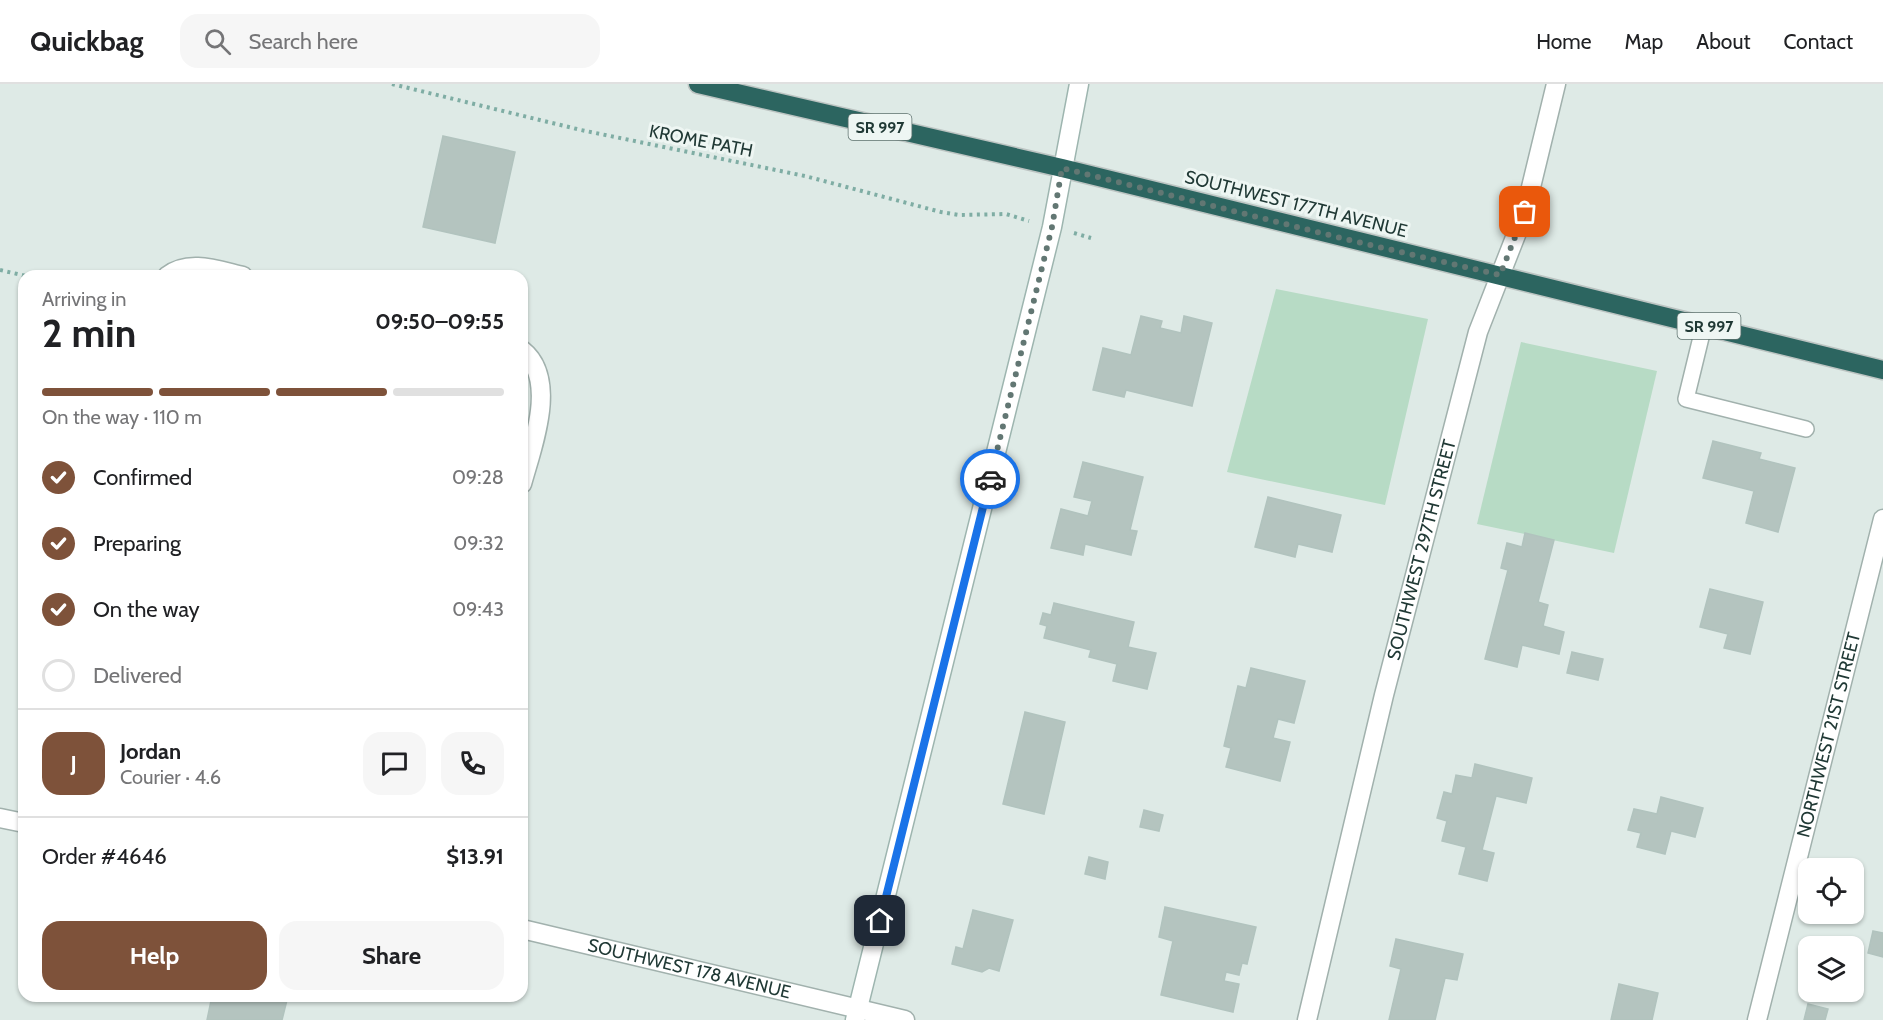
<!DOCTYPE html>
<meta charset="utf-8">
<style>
body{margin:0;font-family:Cabin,sans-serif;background:#f6f6f6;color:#202124;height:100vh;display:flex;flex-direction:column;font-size:22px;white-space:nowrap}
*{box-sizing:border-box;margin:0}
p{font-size:20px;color:#757577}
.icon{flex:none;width:33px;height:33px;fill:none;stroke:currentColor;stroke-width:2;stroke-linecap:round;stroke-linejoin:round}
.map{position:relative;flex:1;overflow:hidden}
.side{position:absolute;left:18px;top:186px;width:510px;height:732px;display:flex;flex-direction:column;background:#fff;border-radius:18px;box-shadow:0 2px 4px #0004}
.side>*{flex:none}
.controls{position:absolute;left:1798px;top:774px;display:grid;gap:12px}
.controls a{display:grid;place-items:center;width:66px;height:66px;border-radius:12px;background:#fff;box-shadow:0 2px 4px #0004;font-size:30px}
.pin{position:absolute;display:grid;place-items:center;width:51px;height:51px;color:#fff;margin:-26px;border-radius:12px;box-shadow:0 3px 9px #0006}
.courier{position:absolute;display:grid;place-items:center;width:60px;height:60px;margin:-30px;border:4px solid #1a73e8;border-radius:50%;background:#fff;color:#222;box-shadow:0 2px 8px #0007}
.headline em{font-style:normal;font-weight:800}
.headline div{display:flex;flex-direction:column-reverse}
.headline{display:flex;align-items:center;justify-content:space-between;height:102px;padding:0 24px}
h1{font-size:39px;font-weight:800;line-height:45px}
.bar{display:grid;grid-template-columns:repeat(4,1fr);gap:9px 6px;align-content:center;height:72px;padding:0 24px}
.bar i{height:8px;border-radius:4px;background:#e0e0e0}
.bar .on{background:#7e523a}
.bar p{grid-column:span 4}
.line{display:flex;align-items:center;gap:15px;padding:0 24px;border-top:2px solid #e0e0e0}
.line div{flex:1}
.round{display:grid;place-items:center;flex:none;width:63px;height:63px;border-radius:18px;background:#f6f6f6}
ol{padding:0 24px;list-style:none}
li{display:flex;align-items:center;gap:18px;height:66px}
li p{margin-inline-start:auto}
li .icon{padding:6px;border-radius:50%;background:#7e523a;color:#fff;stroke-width:4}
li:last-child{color:#757577}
li i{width:33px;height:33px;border:3px solid #e0e0e0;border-radius:50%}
.primary-button{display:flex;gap:12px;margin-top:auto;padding:12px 24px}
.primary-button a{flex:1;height:69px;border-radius:18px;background:#7e523a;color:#fff;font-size:24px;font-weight:800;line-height:69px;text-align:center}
.primary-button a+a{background:#f6f6f6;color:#202124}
header{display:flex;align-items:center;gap:36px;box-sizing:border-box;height:84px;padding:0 30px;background:#fff;border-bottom:2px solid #e0e0e0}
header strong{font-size:28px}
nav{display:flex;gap:33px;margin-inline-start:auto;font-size:21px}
.search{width:420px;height:54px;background:#f6f6f6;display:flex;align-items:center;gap:15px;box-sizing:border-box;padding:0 21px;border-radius:18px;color:#757577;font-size:22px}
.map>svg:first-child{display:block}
.green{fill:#b7dbc5}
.building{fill:#b4c4bf;stroke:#b1c3be;stroke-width:1.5}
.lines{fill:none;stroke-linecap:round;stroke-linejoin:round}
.lane-casing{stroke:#a1b1ad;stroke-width:18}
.street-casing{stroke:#a1b1ad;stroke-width:21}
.secondary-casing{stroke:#9db5af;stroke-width:21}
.highway-casing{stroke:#bcc4c2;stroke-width:21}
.path{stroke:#7fada4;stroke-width:4;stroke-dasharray:3 4.5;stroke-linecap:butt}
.lane{stroke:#fff;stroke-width:15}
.street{stroke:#fff;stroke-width:18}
.secondary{stroke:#fff;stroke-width:18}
.highway{stroke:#2c6560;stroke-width:18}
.done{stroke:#627773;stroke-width:6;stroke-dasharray:0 10.8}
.route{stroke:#1a73e8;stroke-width:8}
.labels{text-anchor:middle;stroke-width:6;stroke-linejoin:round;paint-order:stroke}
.shield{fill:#eef6f3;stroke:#5e726e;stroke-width:1.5}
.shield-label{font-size:16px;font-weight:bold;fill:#203935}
.street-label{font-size:18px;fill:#203935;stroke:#eef6f3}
</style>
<header>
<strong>Quickbag</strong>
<div class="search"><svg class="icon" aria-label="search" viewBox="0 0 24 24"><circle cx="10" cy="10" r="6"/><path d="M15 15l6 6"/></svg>Search here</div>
<nav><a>Home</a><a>Map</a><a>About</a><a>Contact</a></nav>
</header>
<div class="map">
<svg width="1883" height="936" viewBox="0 0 1883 936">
<rect width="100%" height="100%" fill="#deeae6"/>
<g class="green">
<polygon points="1276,205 1428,235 1385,421 1227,388"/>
<polygon points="1521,258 1657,287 1614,469 1477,440"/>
</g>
<g class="building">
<polygon points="443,52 515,68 495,159 423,143"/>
<polygon points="1141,232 1162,237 1160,244 1181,249 1184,232 1212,239 1192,322 1126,306 1124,313 1093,306 1103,264 1131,271"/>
<polygon points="1713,357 1761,369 1759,375 1795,384 1778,448 1746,439 1754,407 1703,394"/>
<polygon points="1083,378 1143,393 1130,446 1137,447 1131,471 1085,460 1083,471 1051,464 1061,425 1088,432 1092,417 1074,413"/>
<polygon points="1268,413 1341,431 1332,468 1298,460 1295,473 1255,463"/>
<polygon points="1525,449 1554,456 1538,518 1548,521 1543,542 1564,548 1559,570 1522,561 1517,583 1485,575 1508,486 1501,484 1507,459 1522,463"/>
<polygon points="1710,505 1763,518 1750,570 1724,564 1728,550 1700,543"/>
<polygon points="1054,519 1134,538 1128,563 1156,569 1147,605 1113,597 1117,580 1089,573 1091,566 1044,554 1047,542 1040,540 1043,529 1051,531"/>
<polygon points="1572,568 1603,575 1598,596 1567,589"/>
<polygon points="1251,584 1305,597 1294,639 1278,635 1273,654 1290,658 1280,697 1226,683 1231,664 1224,662 1238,602 1246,604"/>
<polygon points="1025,628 1065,638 1044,730 1003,720"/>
<polygon points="1475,680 1532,694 1526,719 1496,712 1482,766 1494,769 1487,797 1459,790 1466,763 1442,757 1447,737 1437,734 1444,708 1452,710 1456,691 1472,694"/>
<polygon points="1661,713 1703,724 1695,753 1671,747 1665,770 1637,763 1641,749 1628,746 1634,725 1657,730"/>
<polygon points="1144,726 1163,731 1159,747 1140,743"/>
<polygon points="1089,773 1108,778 1105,795 1085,790"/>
<polygon points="1165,823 1256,843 1247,880 1242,879 1239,891 1226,888 1224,897 1239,900 1233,928 1161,911 1173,857 1159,853"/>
<polygon points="973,826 1013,836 999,887 989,884 982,888 952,880 956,863 963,865"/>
<polygon points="1873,847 1883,849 1883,873 1868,869"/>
<polygon points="1396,855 1463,870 1457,896 1445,894 1435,936 1389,936 1401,885 1390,882"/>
<polygon points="1619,900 1658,909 1652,936 1611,936"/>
<polygon points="212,912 288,912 282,936 207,936"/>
<polygon points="1808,920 1828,925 1825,936 1804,936"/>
</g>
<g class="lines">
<g class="lane-casing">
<polyline id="lane" points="1704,241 1686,315 1806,345"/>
</g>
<g class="street-casing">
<g id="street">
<path d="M167 192C189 175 217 186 243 192"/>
<path d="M522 266C559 295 532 363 522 400"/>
<polyline points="0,734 24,739"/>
<path id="s1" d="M522 845 905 936"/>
<path id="s2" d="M1307 936 1384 611 1478 248 1525 128 1556 0"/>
<path id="s3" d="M1757 936 1883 435"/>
</g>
</g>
<g class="secondary-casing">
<polyline id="secondary" points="855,936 1052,143 1079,0"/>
</g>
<g class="highway-casing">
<polyline id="highway" points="698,0 1062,84 1883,286"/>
</g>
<g class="path">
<polyline points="392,0 581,46 805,92 941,128 959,131 1006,130 1029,137"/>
<polyline points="1074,149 1091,154"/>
<polyline points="0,186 26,192"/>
</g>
<use href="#lane" class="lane"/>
<use href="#street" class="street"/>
<use href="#secondary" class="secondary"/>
<use href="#highway" class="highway"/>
</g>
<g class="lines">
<polyline class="done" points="990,395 1052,143 1062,84 1349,156 1500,191 1525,128"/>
<polyline class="route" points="880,837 990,395"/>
</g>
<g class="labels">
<g class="shield">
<rect x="848.5" y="30" width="63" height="26" rx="4.5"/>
<rect x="1677.5" y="229" width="63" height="26" rx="4.5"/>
</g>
<g class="shield-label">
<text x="880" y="49">SR 997</text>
<text x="1709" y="248">SR 997</text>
</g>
<g class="street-label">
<text transform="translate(701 57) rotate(11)" y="6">KROME PATH</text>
<text transform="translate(1296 120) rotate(14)" y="6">SOUTHWEST 177TH AVENUE</text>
<text dy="6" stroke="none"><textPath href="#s2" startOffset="484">SOUTHWEST 297TH STREET</textPath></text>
<text dy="6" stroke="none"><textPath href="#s3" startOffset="294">NORTHWEST 21ST STREET</textPath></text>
<text dy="6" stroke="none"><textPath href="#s1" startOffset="172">SOUTHWEST 178 AVENUE</textPath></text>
</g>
</g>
</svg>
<div class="controls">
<a><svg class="icon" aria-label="locate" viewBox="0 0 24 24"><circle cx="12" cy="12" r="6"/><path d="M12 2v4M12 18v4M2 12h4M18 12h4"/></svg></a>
<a><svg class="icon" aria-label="layers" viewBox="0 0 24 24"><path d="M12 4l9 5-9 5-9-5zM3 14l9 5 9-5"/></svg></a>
</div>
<div class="pin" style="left:1525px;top:128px;background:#ea580c"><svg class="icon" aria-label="bag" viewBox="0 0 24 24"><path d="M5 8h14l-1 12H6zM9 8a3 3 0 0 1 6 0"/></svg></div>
<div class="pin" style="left:880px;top:837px;background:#1f2937"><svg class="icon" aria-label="home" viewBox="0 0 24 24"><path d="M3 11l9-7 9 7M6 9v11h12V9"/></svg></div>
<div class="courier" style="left:990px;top:395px"><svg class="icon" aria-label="car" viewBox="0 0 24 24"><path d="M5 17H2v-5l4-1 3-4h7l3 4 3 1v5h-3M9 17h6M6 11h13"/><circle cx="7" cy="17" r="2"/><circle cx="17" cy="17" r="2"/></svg></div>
<section class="side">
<div class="headline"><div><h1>2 min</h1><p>Arriving in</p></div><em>09:50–09:55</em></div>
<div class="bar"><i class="on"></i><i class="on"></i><i class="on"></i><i></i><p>On the way · 110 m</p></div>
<ol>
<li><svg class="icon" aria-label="check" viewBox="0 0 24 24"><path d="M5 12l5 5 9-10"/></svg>Confirmed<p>09:28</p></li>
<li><svg class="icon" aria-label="check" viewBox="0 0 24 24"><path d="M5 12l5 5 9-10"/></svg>Preparing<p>09:32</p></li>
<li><svg class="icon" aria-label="check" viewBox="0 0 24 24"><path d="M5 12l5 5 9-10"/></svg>On the way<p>09:43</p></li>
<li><i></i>Delivered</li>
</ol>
<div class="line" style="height:108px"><b class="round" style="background:#7e523a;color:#fff">J</b><div><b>Jordan</b><p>Courier · 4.6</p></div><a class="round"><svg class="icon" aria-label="chat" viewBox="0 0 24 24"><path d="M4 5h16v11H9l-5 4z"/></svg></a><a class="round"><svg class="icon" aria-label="phone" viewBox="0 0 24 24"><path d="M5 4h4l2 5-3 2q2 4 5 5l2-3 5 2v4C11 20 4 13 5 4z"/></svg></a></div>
<div class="line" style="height:78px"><div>Order #4646</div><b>$13.91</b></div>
<div class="primary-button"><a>Help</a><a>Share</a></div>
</section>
</div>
